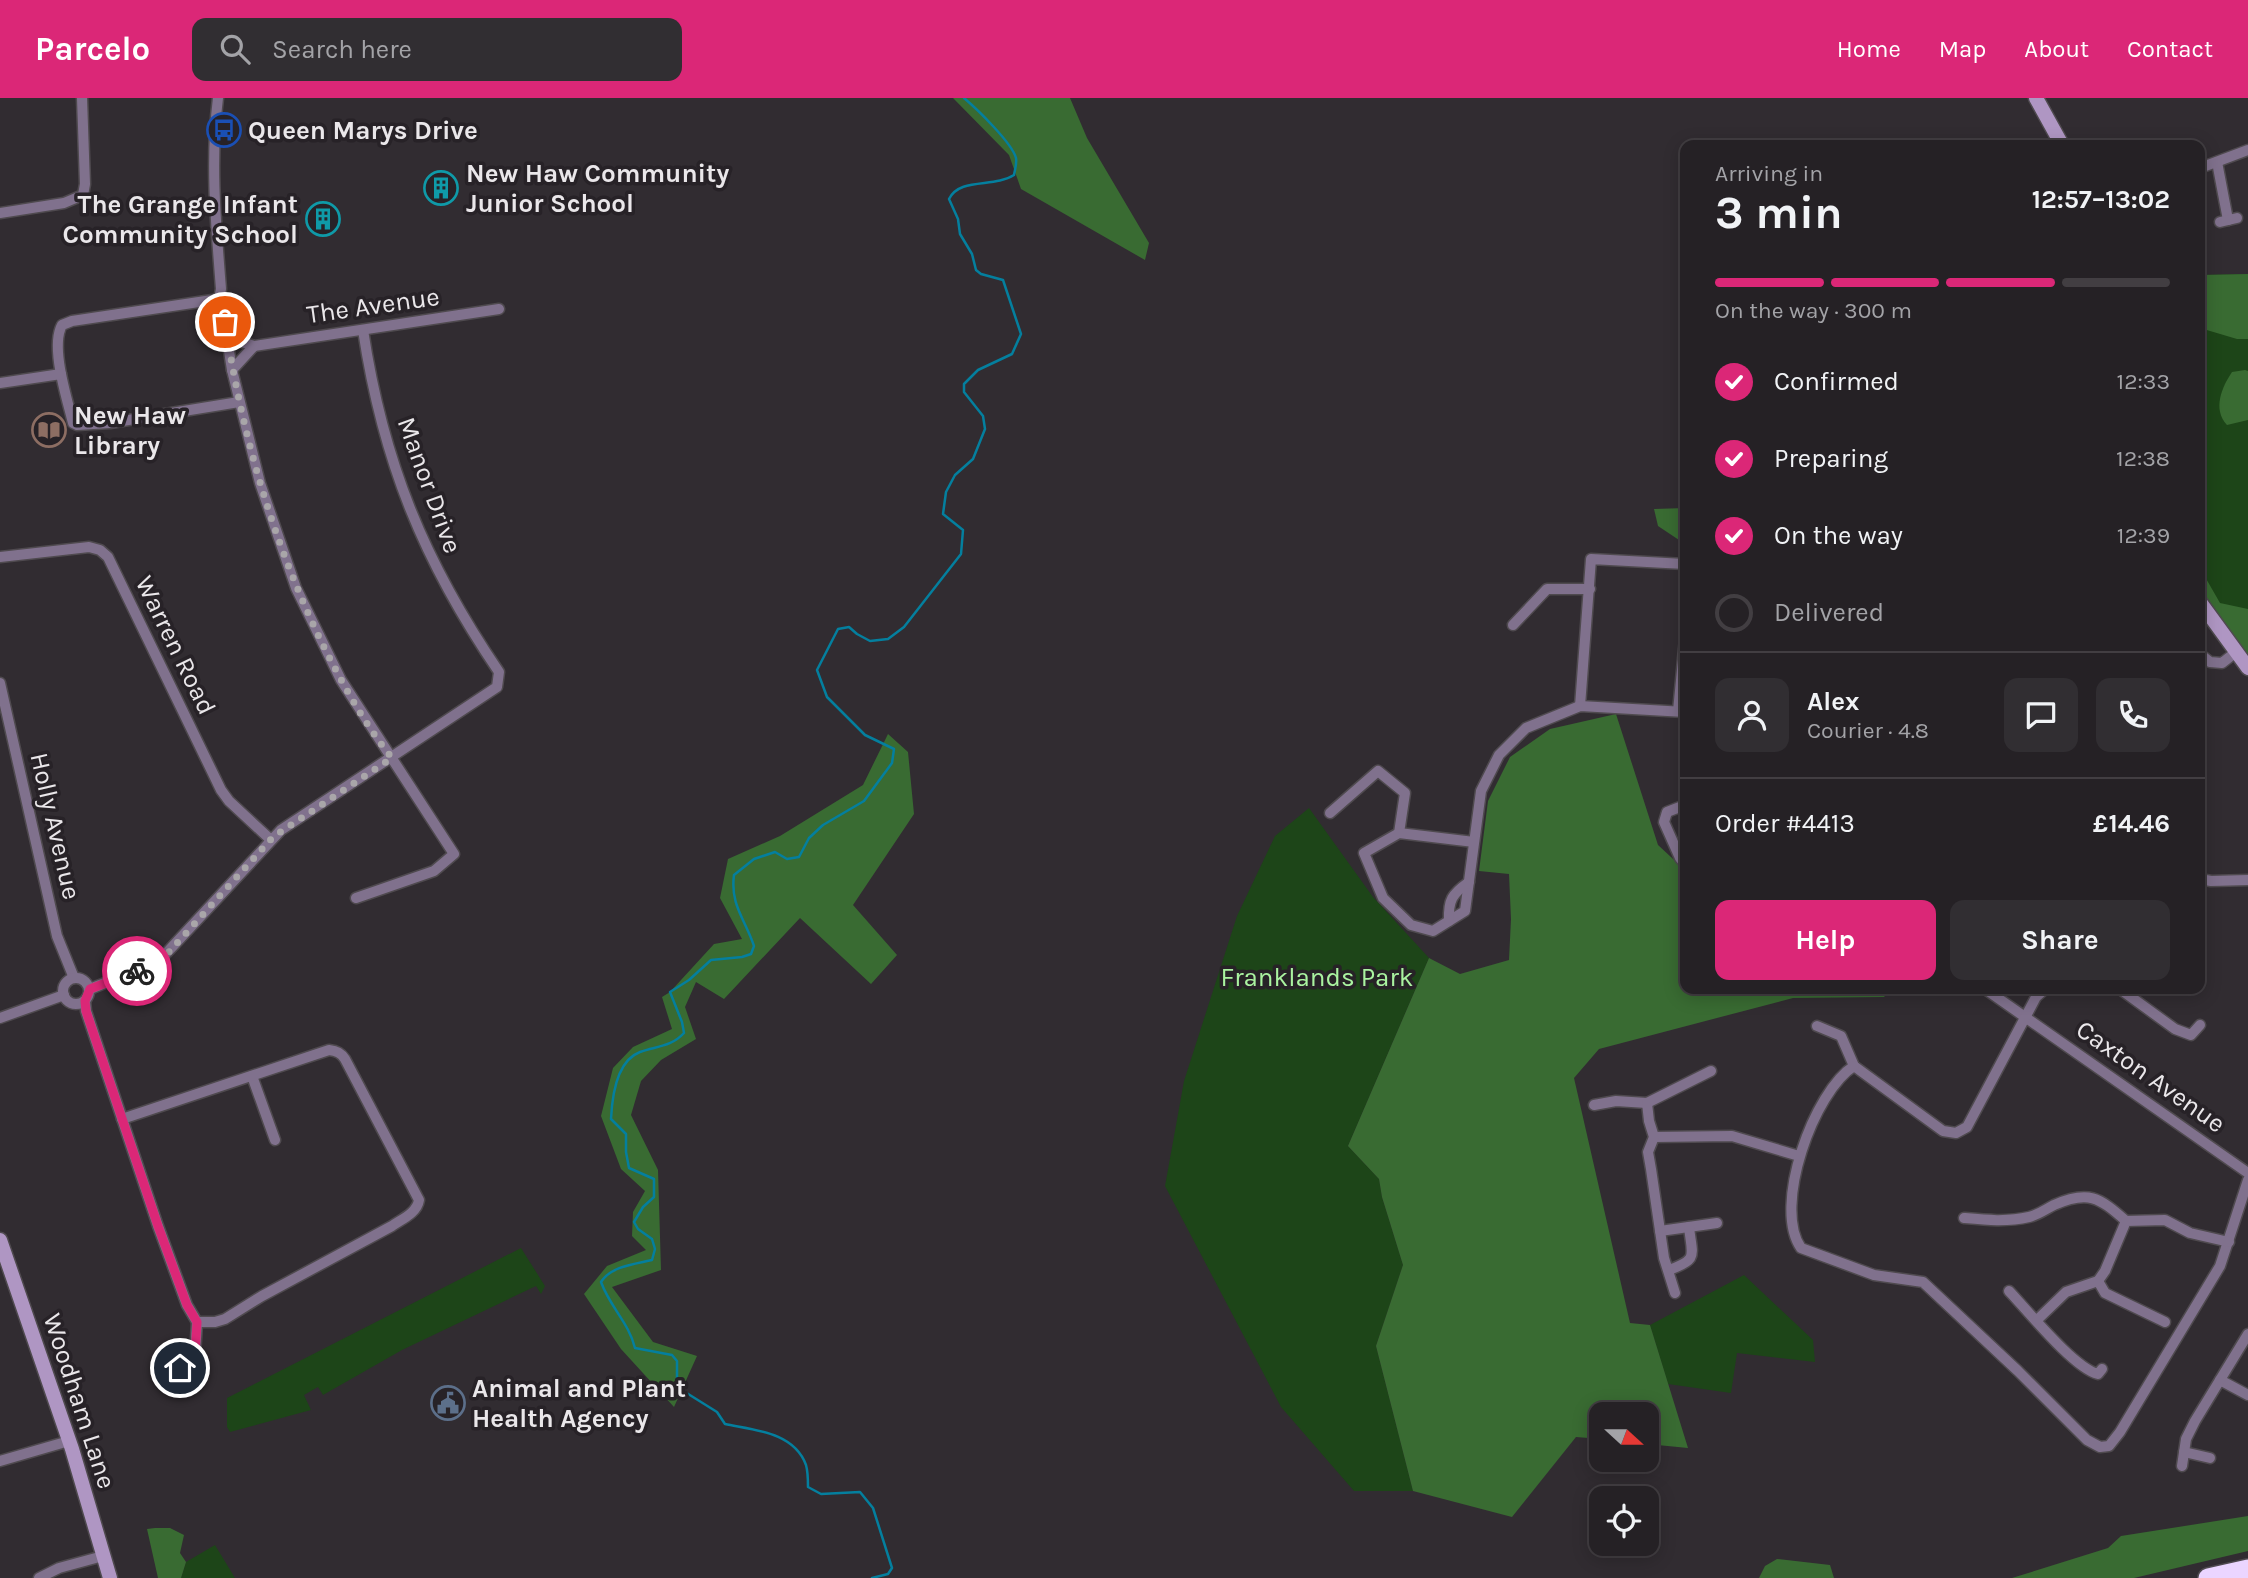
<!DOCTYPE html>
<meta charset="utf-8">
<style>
body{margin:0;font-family:Karla,sans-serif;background:#312e32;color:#f1f3f6;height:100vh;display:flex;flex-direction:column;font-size:26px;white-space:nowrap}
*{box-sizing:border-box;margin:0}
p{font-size:23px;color:#a3a3a7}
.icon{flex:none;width:38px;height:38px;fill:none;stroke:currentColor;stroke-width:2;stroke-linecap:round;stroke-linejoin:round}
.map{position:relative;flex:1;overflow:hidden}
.details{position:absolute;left:1680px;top:42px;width:525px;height:854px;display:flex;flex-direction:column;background:#252125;border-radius:14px;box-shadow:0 4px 18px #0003,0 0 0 2px #423e42}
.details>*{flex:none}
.needle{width:46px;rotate:111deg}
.tools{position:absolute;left:1589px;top:1304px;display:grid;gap:14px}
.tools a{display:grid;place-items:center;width:70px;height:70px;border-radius:14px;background:#252125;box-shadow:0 4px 18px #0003,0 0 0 2px #423e42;font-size:35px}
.pin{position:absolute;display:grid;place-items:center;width:60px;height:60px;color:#fff;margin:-30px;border:4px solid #fff;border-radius:50%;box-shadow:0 2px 7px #0007}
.courier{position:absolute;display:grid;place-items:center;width:70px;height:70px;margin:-35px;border:5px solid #db2777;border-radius:50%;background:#fff;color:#222;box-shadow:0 2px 9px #0007}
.overview em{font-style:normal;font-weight:700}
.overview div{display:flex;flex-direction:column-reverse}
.overview{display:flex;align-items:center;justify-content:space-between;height:119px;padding:0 35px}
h1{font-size:46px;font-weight:700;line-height:52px}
.bar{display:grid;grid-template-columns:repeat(4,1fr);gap:10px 7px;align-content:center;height:84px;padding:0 35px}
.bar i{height:9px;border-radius:5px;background:#423e42}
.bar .selected{background:#db2777}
.bar p{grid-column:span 4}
.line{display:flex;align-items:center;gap:18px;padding:0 35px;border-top:2px solid #423e42}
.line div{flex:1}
.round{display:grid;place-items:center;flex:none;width:74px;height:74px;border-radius:14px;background:#312e32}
ol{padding:0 35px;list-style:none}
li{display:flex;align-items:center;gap:21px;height:77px}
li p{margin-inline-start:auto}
li .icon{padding:7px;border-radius:50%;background:#db2777;color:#fff;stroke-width:4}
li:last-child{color:#a3a3a7}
li i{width:38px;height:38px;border:4px solid #423e42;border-radius:50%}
.cta{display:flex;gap:14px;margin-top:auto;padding:14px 35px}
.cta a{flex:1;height:80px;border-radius:14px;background:#db2777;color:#fff;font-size:28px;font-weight:700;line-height:80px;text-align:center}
.cta a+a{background:#312e32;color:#f1f3f6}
header{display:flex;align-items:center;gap:42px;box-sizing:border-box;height:98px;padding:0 35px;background:#db2777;color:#fff}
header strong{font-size:33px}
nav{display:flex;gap:38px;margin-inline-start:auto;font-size:24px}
.search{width:490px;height:63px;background:#312e32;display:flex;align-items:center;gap:18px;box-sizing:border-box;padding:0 24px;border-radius:14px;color:#a3a3a7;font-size:26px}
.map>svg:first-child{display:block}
.green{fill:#1d4518}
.forest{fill:#396b32}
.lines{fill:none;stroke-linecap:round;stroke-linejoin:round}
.stream{stroke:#047f9e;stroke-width:2.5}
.street-casing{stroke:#4f4a4f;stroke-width:13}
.secondary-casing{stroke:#4f4a4f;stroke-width:17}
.highway-casing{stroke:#4f4a4f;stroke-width:22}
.street{stroke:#80718d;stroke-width:10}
.secondary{stroke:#af96c3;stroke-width:14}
.highway{stroke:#ebd5ff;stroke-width:19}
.done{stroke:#a9a6a9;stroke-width:7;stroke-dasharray:0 12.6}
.route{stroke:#db2777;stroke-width:9}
.labels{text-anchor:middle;stroke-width:7;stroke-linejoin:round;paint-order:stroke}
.poi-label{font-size:26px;font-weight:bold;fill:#eae7ea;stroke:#272227;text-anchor:start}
.street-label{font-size:26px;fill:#eae7ea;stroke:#272227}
.park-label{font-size:26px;fill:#aaf3a0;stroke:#272227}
</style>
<header>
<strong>Parcelo</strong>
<div class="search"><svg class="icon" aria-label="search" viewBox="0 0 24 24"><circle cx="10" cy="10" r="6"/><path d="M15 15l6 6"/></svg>Search here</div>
<nav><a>Home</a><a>Map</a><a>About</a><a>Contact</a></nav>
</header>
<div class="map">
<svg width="2248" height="1480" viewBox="0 0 2248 1480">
<rect width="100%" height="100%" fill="#312c31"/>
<g class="green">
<polygon points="2248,176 2248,559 2200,493 2200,177"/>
<polygon points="1309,710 1373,799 1429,860 1348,1048 1379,1081 1382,1099 1403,1167 1376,1248 1413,1393 1354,1393 1281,1309 1165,1088 1184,983 1237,818 1275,738"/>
<polygon points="521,1150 545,1188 541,1196 536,1188 402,1252 323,1297 318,1289 304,1297 311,1312 230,1334 227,1329 227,1300"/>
<polygon points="1744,1177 1813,1242 1815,1264 1737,1255 1731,1295 1668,1286 1650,1227"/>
<polygon points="215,1447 235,1480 181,1480 186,1464"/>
</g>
<g class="forest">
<polygon points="953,0 1070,0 1087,40 1149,145 1145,162 1021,91 1009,57"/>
<polygon points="2248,176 2248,241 2237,241 2200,230 2200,177"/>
<path d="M2245 272 2248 273V322L2227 327C2212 311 2222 289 2232 274Z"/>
<polygon points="1685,410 1685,446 1658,428 1654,411"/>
<polygon points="2200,470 2220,505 2248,511 2248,559 2200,493"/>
<polygon points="1616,616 1658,747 1685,772 1685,891 1891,891 1884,899 1793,900 1599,951 1574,980 1630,1225 1650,1227 1688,1350 1647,1346 1647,1316 1601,1316 1601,1341 1576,1339 1512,1419 1413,1393 1376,1248 1403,1167 1382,1099 1379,1081 1348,1048 1429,860 1460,876 1509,862 1511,821 1509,776 1479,773 1488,703 1510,659 1550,631"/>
<polygon points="888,636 908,654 914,716 853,807 897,857 871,886 800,820 724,901 696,884 685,909 696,941 661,962 641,983 631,1017 658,1072 661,1172 612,1189 653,1244 697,1258 674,1309 621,1251 584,1196 607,1168 646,1152 632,1138 633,1114 645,1093 621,1071 601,1018 613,970 633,949 672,931 662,899 670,894 714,846 742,841 720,800 728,761 780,738 863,687"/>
<polygon points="2248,1418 2248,1453 2134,1480 2012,1480 2108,1450 2121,1438"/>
<polygon points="155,1430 170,1430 184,1437 180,1455 186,1464 181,1480 158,1480 147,1431"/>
<polygon points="1777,1461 1830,1467 1834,1480 1759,1480 1765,1468"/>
</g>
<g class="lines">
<path class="stream" d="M872 1480 888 1476 892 1470 873 1410 860 1394 821 1396 808 1389C808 1382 808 1374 806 1367 794 1334 754 1332 725 1326L717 1314 677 1289V1263L672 1257 635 1250C629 1225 610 1209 601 1184 611 1168 635 1166 652 1162L655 1151 652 1141 638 1131 634 1124 643 1109 654 1099V1081L629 1070 626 1054V1036L611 1021C612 1000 616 963 640 954 657 948 671 949 684 935L682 924 670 894 689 882 711 862 742 859 751 856 754 848C745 821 730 807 734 777L754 761 775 754 787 761 799 759 809 740 823 727 864 703 892 665 894 651 865 637 827 599 817 572 838 531 849 529 857 536 870 543 888 541 904 529 961 456 963 432 943 416 946 394 955 377 973 361 985 331 983 318 964 294V286L978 272 1012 256 1021 236 1003 182 981 176 976 172 972 156 960 136 958 121 949 101C960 79 994 90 1014 77 1015 71 1017 66 1016 60 1012 45 977 11 964 0"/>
<g class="street-casing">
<g id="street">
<path d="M218 0C210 64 216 127 221 191L219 201 222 209 232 272 260 385 296 490 341 582 454 756 434 773 356 800"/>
<polyline points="2217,64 2228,122"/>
<polyline points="2200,70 2248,52"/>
<polyline points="0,115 64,105 83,97 85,86 82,0"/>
<polyline points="2220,124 2237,120"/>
<path d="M219 201 72 223 62 227C50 249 67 300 73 325L77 327 110 325 239 304"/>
<polyline points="227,239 254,248 499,211"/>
<polyline points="232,272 254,248"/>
<polyline points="0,285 61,276"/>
<polyline points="0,459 89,449 100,452 108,459 221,692 229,703 271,742"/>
<polyline points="1513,527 1547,491 1590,491"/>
<polyline points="2200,556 2210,564 2222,565 2236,554"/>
<polyline points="0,585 57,838 74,880"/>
<polyline points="1580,608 1591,461 1685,466"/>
<polyline points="1678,613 1685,541"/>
<polyline points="1685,707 1667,714 1664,724 1680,760 1685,766"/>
<polyline points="1330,715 1378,673 1405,695 1399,735"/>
<polyline points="1474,744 1399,735 1364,755 1383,800 1411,827 1433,833 1465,813 1481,693 1499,657 1526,630 1580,608 1685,614"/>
<polyline points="2200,781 2211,783 2248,782"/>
<path d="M1449 823C1448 802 1452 796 1469 784"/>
<circle cx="76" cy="893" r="13"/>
<path d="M90 891 159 863 281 732 497 589 499 574C424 464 383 364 363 232"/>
<polyline points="1985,891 2248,1075"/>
<polyline points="2120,891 2175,931 2191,937 2200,927"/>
<polyline points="85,903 86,913 158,1128 187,1207 197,1224 195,1258 190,1267 164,1276"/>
<polyline points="0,920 64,897"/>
<polyline points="1817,928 1841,938 1854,968 1943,1033 1956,1035 1967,1029 2036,899 2045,891"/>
<path d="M1854 968C1814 993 1772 1109 1801 1150L1874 1177 1923 1184 2018 1273 2087 1342 2100 1349 2109 1348 2120 1334 2220 1168 2248 1082"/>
<polyline points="252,978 275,1042"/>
<polyline points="1594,1007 1616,1003 1647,1005"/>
<path d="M122 1021 329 952C337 953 341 955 345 961L419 1102C417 1115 402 1121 392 1128L262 1198 225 1221 215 1224H197"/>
<polyline points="1654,1039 1732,1038 1799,1058"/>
<path d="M1964 1120C1986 1122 2007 1124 2029 1119 2038 1117 2046 1111 2054 1107 2088 1092 2099 1099 2126 1123"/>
<polyline points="1660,1133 1717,1125"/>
<path d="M1669 1172C1699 1161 1692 1158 1689 1129"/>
<polyline points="2098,1183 2105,1195 2165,1224"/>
<path d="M2009 1193C2028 1213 2074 1270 2098 1276L2102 1271"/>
<polyline points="1675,1195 1664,1160 1651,1071 1648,1054 1654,1039 1649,1023 1647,1005 1711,973"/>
<polyline points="2037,1222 2066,1194 2098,1183 2105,1173 2126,1123 2165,1122 2190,1135 2229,1144"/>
<polyline points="2220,1282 2248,1297"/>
<polyline points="2184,1354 2210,1360"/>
<polyline points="0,1363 69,1343"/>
<polyline points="2182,1368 2186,1341 2195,1323 2248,1236"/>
<polyline points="39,1480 59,1470 103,1458"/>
</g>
</g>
<g class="secondary-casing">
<g id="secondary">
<polyline points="2036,0 2062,47"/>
<polyline points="2200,504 2248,570"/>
<polyline points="0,1142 72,1351 110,1480"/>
</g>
</g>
<g class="highway-casing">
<polyline id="highway" points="2208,1480 2248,1471"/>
</g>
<use href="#street" class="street"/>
<use href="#secondary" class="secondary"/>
<use href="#highway" class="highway"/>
</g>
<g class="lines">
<path class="done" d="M137 873 159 863 168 855 273 739 392 660C365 627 344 588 325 551 274 448 242 338 225 224"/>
<polyline class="route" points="137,873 90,891 85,903 86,913 158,1128 187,1207 197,1224 195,1258 190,1267 180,1270"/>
</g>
<defs>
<g id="bus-ring" transform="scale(1.75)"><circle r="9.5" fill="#272227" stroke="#1a4fb4" stroke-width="1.5"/><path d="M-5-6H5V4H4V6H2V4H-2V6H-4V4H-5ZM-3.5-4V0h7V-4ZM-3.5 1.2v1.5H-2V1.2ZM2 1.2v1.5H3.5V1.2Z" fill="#1a4fb4"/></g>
<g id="building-ring" transform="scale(1.75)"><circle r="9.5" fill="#272227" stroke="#0f9aa8" stroke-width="1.5"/><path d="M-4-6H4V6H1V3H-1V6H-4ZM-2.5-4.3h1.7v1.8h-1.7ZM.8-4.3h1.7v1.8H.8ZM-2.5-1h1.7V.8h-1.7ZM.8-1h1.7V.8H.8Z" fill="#0f9aa8"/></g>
<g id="library-ring" transform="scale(1.75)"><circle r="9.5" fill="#272227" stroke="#8d6e63" stroke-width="1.5"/><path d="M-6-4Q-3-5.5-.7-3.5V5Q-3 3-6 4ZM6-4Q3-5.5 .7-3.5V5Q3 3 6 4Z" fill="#8d6e63"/></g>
<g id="civic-ring" transform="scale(1.75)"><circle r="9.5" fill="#272227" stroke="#5c6f8a" stroke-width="1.5"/><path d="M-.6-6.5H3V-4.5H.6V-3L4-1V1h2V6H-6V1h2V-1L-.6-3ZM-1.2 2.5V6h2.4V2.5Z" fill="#5c6f8a"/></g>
</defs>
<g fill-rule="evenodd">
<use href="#bus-ring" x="224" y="32"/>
<use href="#building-ring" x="441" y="90"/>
<use href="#building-ring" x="323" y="121"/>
<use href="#library-ring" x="49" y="332"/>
<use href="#civic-ring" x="448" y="1305"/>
</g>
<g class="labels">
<g class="poi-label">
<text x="248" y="41">Queen Marys Drive</text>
<text x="466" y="84">New Haw Community<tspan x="466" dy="30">Junior School</tspan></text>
<text x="298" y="115" text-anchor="end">The Grange Infant<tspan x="298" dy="30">Community School</tspan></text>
<text x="74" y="326">New Haw<tspan x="74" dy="30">Library</tspan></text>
<text x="472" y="1299">Animal and Plant<tspan x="472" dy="30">Health Agency</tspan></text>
</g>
<g class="street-label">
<text transform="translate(373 207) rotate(-8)" y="9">The Avenue</text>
<text transform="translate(430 387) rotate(70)" y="9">Manor Drive</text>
<text transform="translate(176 547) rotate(64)" y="9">Warren Road</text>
<text transform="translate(56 728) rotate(77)" y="9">Holly Avenue</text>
<text transform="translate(2151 978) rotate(35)" y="9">Caxton Avenue</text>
<text transform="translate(80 1303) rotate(72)" y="9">Woodham Lane</text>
</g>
<g class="park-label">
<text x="1317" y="888">Franklands Park</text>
</g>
</g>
</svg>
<div class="tools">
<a><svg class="needle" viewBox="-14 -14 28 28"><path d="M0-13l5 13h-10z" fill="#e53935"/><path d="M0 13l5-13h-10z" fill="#a3a3a7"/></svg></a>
<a><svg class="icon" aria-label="locate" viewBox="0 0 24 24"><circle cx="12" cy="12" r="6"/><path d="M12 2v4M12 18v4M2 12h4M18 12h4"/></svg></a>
</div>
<div class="pin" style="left:225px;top:224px;background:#ea580c"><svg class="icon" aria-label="bag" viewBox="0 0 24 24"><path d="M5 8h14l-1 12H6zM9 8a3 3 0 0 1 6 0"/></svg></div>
<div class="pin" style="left:180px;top:1270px;background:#1f2937"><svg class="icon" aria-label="home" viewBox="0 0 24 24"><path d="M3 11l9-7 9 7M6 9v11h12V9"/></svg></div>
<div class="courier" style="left:137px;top:873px"><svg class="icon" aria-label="bike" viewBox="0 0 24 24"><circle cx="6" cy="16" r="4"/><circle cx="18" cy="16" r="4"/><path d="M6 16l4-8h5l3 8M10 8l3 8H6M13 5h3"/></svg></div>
<section class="details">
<div class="overview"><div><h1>3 min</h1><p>Arriving in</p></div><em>12:57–13:02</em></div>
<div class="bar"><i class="selected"></i><i class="selected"></i><i class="selected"></i><i></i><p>On the way · 300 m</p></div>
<ol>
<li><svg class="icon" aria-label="check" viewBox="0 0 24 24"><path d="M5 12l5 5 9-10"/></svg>Confirmed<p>12:33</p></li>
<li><svg class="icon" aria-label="check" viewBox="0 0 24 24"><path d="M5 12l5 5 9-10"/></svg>Preparing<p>12:38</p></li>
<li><svg class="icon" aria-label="check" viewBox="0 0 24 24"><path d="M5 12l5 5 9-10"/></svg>On the way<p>12:39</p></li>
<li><i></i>Delivered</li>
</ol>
<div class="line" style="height:126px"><a class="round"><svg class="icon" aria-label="person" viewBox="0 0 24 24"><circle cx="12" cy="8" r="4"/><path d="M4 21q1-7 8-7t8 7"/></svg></a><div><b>Alex</b><p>Courier · 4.8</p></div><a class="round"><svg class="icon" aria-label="chat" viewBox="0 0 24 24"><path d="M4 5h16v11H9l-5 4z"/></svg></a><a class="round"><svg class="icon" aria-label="phone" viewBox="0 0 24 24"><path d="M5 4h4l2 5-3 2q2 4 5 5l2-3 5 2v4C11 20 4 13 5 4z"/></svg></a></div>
<div class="line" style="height:91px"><div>Order #4413</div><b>£14.46</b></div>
<div class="cta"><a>Help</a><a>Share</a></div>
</section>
</div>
